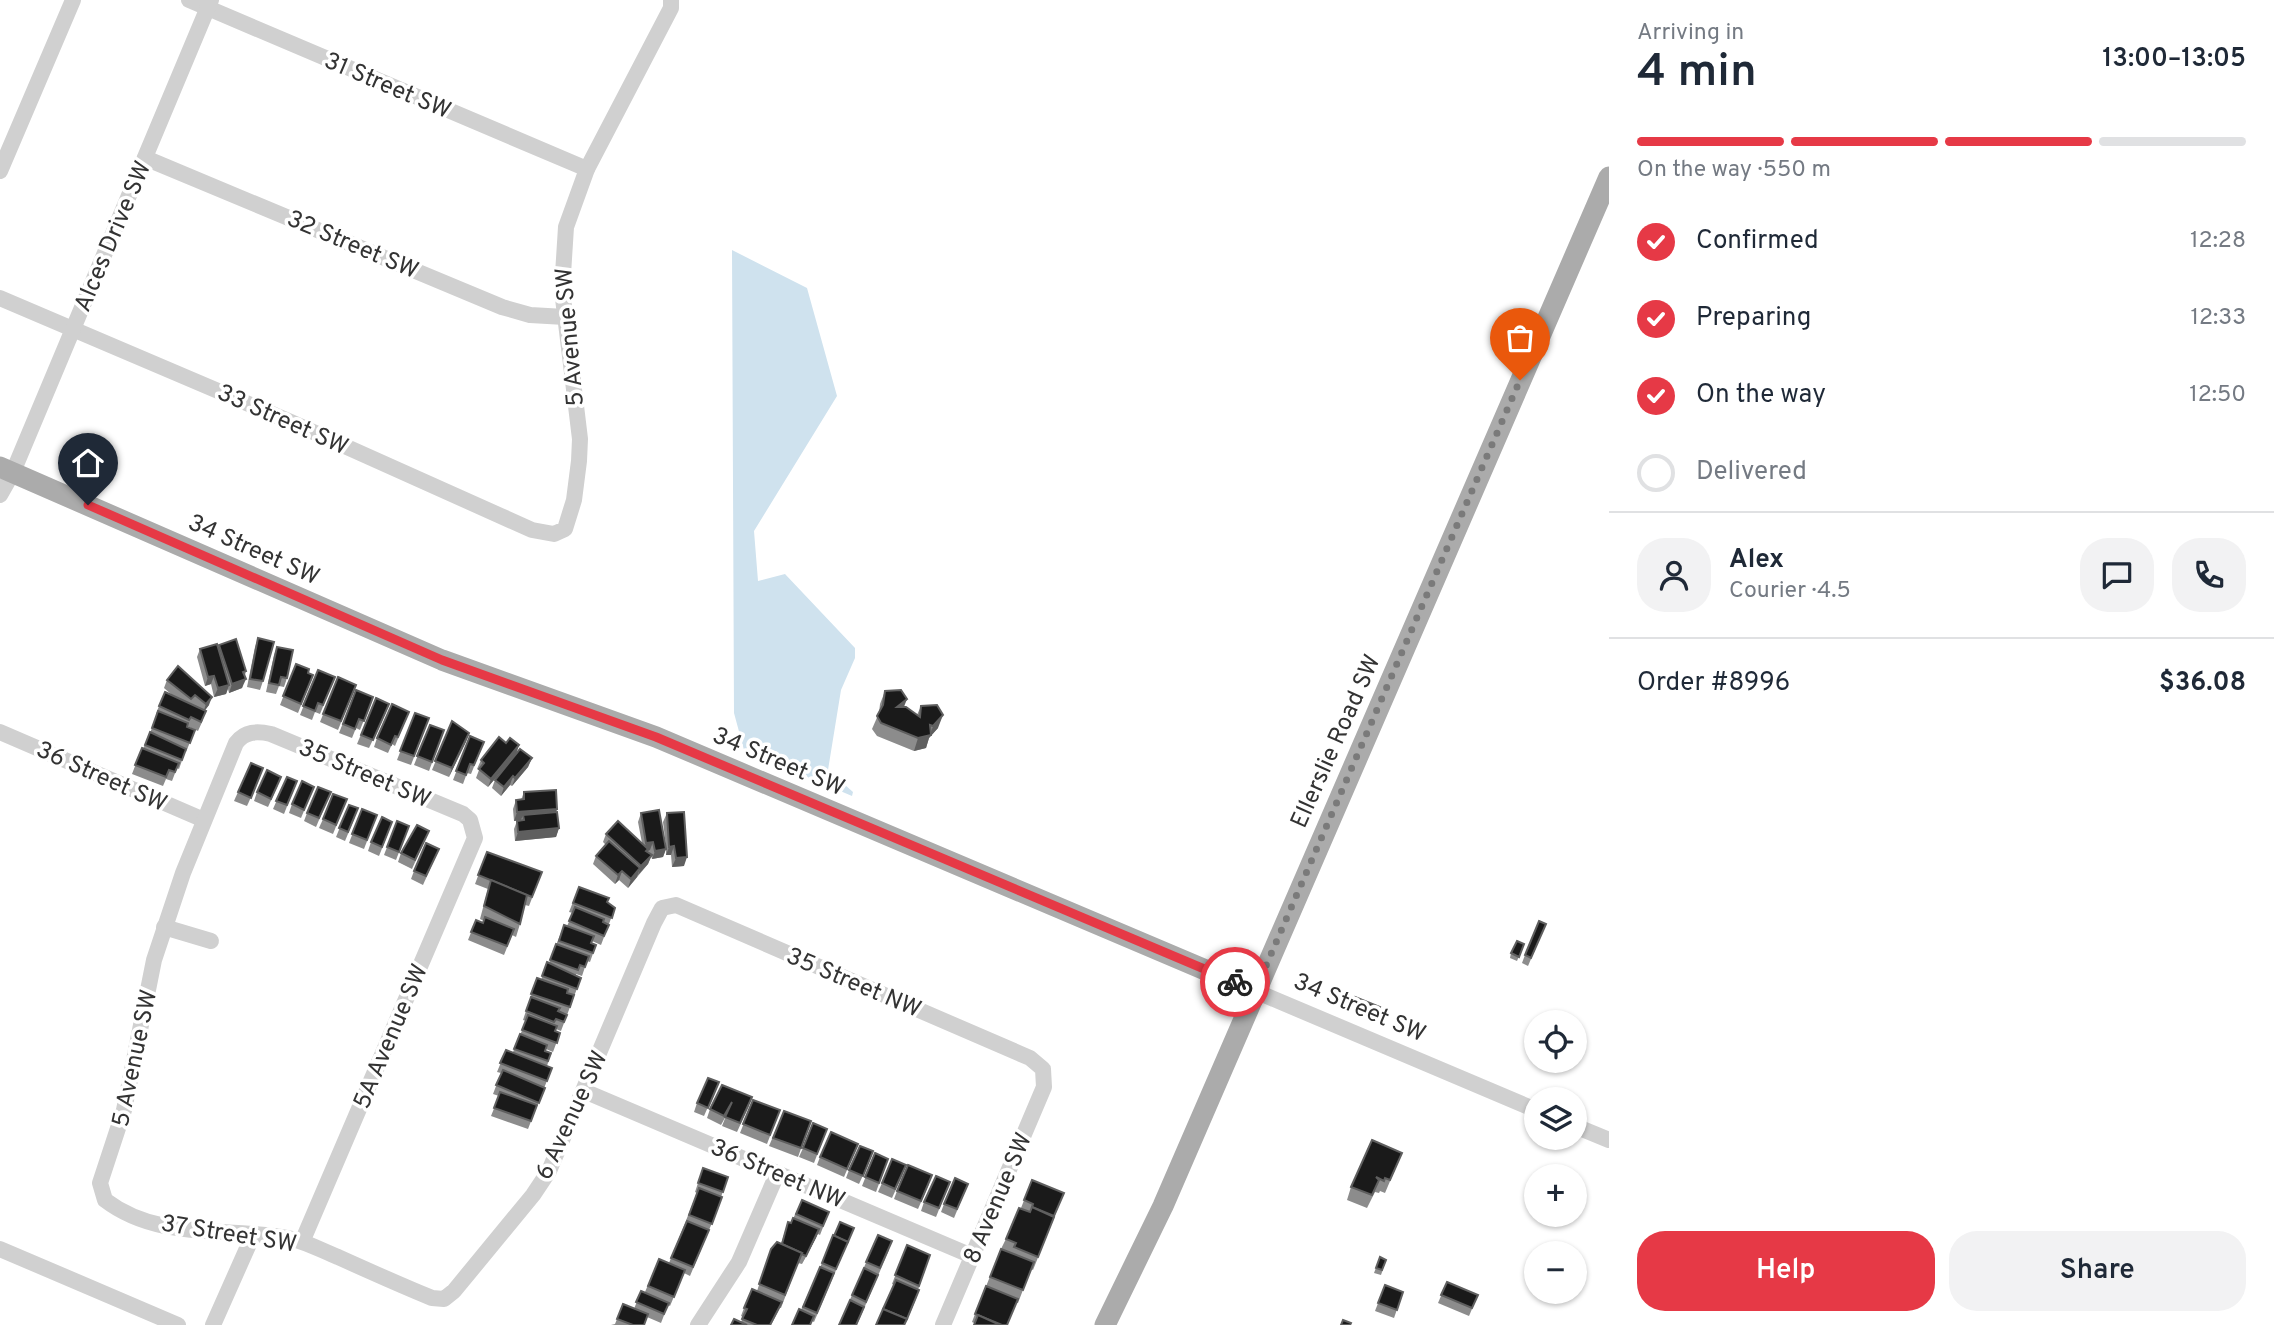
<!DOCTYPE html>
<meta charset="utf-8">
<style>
body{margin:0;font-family:Overpass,sans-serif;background:#f2f2f3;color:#1f2937;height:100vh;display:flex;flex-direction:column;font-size:26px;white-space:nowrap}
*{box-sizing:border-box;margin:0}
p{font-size:23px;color:#747a83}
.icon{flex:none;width:38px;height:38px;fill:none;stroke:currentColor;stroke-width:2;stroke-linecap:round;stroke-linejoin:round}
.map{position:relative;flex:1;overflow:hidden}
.details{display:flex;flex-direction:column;background:#fff;width:665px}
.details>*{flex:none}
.buttons{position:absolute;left:1524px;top:1010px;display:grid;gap:14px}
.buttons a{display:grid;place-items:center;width:63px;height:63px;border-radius:50%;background:#fff;box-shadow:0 2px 5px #0004;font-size:35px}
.pin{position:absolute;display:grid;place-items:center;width:60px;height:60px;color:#fff;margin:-72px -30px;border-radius:50% 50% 50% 0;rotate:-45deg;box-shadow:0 0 7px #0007}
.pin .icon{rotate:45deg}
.courier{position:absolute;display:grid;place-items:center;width:70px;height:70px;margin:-35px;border:5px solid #e63946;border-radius:50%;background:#fff;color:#222;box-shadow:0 2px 9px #0007}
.summary em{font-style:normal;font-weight:600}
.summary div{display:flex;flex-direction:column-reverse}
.summary{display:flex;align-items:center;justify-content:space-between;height:119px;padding:0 28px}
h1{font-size:46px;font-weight:600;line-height:52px}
.bar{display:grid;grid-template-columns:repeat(4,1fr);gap:10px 7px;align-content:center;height:84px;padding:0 28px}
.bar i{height:9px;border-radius:5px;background:#e0e1e3}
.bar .selected{background:#e63946}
.bar p{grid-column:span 4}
.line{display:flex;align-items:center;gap:18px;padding:0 28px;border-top:2px solid #e0e1e3}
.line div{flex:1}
.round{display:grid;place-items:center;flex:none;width:74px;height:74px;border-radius:28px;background:#f2f2f3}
ol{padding:0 28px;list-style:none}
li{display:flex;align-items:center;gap:21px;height:77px}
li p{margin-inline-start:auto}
li .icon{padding:7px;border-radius:50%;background:#e63946;color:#fff;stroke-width:4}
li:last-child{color:#747a83}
li i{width:38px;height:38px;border:4px solid #e0e1e3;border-radius:50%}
.primary-button{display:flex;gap:14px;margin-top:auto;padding:14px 28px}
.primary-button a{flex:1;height:80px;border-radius:28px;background:#e63946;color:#fff;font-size:28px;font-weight:600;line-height:80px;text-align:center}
.primary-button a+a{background:#f2f2f3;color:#1f2937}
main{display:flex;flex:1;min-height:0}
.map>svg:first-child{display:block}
.water{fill:#cfe2ee}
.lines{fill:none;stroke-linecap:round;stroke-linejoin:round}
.minor{stroke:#d0d0d0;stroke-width:16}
.major{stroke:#ababab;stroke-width:21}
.wall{fill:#8c8c8c}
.shaded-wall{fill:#5f5f5f}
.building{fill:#1a1a1a;stroke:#5f5f5f;stroke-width:2}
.done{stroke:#7a7a7a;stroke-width:7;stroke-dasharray:0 12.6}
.route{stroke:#e63946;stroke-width:9}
.labels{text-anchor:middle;stroke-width:7;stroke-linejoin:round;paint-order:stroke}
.street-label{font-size:24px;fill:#333;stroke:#fff}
</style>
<main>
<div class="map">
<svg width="1609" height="1325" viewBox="0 0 1609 1325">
<rect width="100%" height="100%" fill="#fff"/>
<polygon class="water" points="732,250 807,288 837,396 754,531 758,581 785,574 855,648 855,658 841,690 828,770 853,792 852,796 744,750 734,713"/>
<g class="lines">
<g class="minor">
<polyline points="189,0 587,169"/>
<polyline points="145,158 502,307 530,315 565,317"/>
<polyline points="0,171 73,0"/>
<polyline points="0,298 291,422 532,530 554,534 565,529 574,500 579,461 580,439 562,290 566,227 587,169 671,8 671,0"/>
<polyline points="0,495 13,472 211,0"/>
<polyline points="0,732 204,820"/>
<polyline points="164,927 211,941"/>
<polyline points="1255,991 1536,1110"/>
<polyline points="584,1091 972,1256"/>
<polyline points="1575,1126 1609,1140"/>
<path d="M302 1242 475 838 470 820 463 814 271 734C257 731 245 731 236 743L183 873 154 960 124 1110 100 1183 105 1200C160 1242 230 1226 293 1239 308 1243 323 1251 338 1257 369 1271 400 1285 432 1298L444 1299 454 1291 533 1195 549 1171 654 923 662 908 676 905 1030 1058 1043 1069 1044 1087 943 1325"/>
<polyline points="0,1249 178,1325"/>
<polyline points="213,1325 253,1235"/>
<polyline points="698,1325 739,1262 777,1174"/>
</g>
<g class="major">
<polyline points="0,467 442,660 656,737 1255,991"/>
<polyline points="1105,1325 1163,1206 1609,177"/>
</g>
</g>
<g class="wall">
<polygon points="258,638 263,681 260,690 247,687 255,647"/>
<polygon points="219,645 246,671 242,688 229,693 228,689 226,694 214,697 211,684 205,686 197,657 200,649 218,648"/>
<polygon points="277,647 287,678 284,687 279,686 276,694 266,692 274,655"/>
<polygon points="296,664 308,673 313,675 298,713 280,705"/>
<polygon points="178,666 209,705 204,711 203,720 198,731 187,726 187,727 195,730 186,752 185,752 179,769 177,768 172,781 166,779 163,786 132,774 142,748 143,749 150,733 157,715 156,714 159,706 172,695 164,688 167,680"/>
<polygon points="318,670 335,677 320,714 315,712 312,720 300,715"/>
<polygon points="338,677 356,685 338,730 320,722"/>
<polygon points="356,690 373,697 360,730 356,728 352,738 339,733"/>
<polygon points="885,691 904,707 917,715 921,706 938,728 929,738 926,748 914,751 877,736 872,729 879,713 880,704"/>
<polygon points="376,698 386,712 369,748 357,744"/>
<polygon points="409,712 395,746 392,744 388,753 374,747 377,738"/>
<polygon points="415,713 429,718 411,765 397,760"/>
<polygon points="452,721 469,733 449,777 432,770"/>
<polygon points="430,725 444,730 429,771 414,765"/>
<polygon points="470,736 484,742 471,774 467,773 463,784 453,780"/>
<polygon points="506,743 519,745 516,754 488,787 476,778 479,770 477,769 481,760"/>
<polygon points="532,758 528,767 512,786 510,785 501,796 492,788 495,780"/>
<polygon points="260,777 247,806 234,801 238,792"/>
<polygon points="287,777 297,781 284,814 273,809"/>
<polygon points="278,785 268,807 254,801 257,792"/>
<polygon points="314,787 301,818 289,813 292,804"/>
<polygon points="331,792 316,827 304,821 307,813"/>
<polygon points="524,792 557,809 556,812 559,828 556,837 515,841 514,829 517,821 521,820 514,821 513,809 516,800 521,800"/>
<polygon points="347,799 333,834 319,828 323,819"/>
<polygon points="349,805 355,817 345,841 336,837"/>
<polygon points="362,809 377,815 364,849 349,843"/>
<polygon points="641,813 666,846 663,822 667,813 684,866 672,867 671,855 666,855 666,849 663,857 652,859 651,856 648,864 628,888 619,880 615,884 593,864 596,856 606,845 603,842 606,834 642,843 638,822"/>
<polygon points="397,821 409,826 396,860 384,855"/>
<polygon points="389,831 379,856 368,851 371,842"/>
<polygon points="429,831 412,869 398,862 401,853"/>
<polygon points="439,849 423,885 411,879 414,871"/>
<polygon points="487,852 542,872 529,906 525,905 520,924 516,937 512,935 504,955 468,940 476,920 483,923 484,921 480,919 488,889 475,884"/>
<polygon points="579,887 607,902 615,908 601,945 592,941 591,943 596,945 590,962 587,961 582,976 576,974 576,976 581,978 561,1031 556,1029 555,1031 560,1033 553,1052 546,1049 545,1051 551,1053 547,1066 552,1068 528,1129 491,1116 499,1096 493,1094 501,1073 497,1072 506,1050 513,1052 526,1021 523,1020 537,978 541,980 547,962 549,963 564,925 567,926 573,913 569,912"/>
<polygon points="1546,924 1528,966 1522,963 1525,955"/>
<polygon points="1524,944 1517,961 1510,958 1511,953"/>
<polygon points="1355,997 1380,1007 1376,1016 1351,1006"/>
<polygon points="719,1082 704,1116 694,1112 697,1103"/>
<polygon points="753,1100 780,1110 767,1144 740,1133"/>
<polygon points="749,1106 737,1132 722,1126 726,1116 721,1125 707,1118 710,1109"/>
<polygon points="784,1111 811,1121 798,1157 769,1146"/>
<polygon points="827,1129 814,1163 799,1157 803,1148"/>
<polygon points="858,1144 844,1177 817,1165 820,1157"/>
<polygon points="875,1153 888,1159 876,1192 862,1186"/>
<polygon points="1402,1153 1385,1193 1380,1191 1379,1193 1375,1192 1367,1208 1347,1200 1351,1187"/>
<polygon points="870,1160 859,1184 846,1178 849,1170"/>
<polygon points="703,1168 728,1177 721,1197 719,1206 690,1276 684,1273 670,1306 668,1305 661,1323 647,1317 644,1325 611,1325 615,1324 623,1304 634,1309 641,1291 645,1292 659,1259 669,1263 697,1193 695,1192"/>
<polygon points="903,1174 892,1198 878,1192 882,1183"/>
<polygon points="1032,1180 1064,1193 1049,1230 1033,1270 1031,1269 1018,1303 1016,1303 974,1323 972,1322 975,1314 1001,1249 1021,1208"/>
<polygon points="950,1182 936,1217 921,1211 924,1202"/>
<polygon points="929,1184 918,1209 894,1199 897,1191"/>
<polygon points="968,1184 954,1218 941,1212 944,1204"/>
<polygon points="802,1200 829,1212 820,1235 818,1234 802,1264 798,1263 781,1308 780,1308 771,1325 731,1325 741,1322 743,1317 741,1316 744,1308 757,1291 771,1249 781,1244 788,1222 791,1223"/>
<polygon points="854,1228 814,1322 812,1321 801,1310 822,1263"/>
<polygon points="878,1235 889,1250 857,1325 839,1325"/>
<polygon points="907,1245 930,1255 918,1290 916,1299 905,1325 894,1285 892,1284"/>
<polygon points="1380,1257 1386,1260 1381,1275 1374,1273"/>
<polygon points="1447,1282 1478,1295 1469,1316 1438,1303"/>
<polygon points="1385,1285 1403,1292 1394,1318 1375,1311"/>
</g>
<g class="shaded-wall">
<polygon points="214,676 211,684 205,686 208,677"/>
<polygon points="246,679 242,688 229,693 232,684"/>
<polygon points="229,685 226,694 214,697 218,688"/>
<polygon points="212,697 209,705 203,713 206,704"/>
<polygon points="907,699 902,712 897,707"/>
<polygon points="943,715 938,728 929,738 926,748 914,751 918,738 930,735 933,726"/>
<polygon points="469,733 466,742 449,777 452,768"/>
<polygon points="519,745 516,754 488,787 491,779"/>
<polygon points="532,758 528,767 512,786 515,778"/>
<polygon points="513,776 510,785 501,796 504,787"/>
<polygon points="557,809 554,818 523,815 521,820 514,821 517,812"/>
<polygon points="559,828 556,837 515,841 518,832"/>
<polygon points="653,842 650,850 648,851 645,858 643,852 646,843"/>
<polygon points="674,846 671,855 666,855 669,847"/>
<polygon points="666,849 663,857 652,859 655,851"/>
<polygon points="652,855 648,864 638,875 641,866"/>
<polygon points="687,857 684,866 672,867 676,858"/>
<polygon points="640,868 637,877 628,888 631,879"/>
<polygon points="622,871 619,880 615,884 618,875"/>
<polygon points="819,1229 816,1238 802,1264 806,1256"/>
</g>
<g class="building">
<polygon points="258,638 274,642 263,681 250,679"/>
<polygon points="236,639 246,671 243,672 246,679 232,684 219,645"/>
<polygon points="217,644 229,685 218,688 214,676 208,677 200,649"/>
<polygon points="277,647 293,650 287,678 281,677 279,685 269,683"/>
<polygon points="296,664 309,669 308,673 313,675 301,704 283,696"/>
<polygon points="178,666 212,697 206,704 195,695 191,699 167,680"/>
<polygon points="318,670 335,677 323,705 318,703 315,711 303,706"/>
<polygon points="338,677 356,685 341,721 323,714"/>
<polygon points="356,690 373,697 364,721 359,719 355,729 343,724"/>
<polygon points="901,690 907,699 897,707 906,707 920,717 921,706 937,705 943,715 933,726 930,725 931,735 918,738 881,723 877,716 883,705 885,691"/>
<polygon points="165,692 206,711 201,722 191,717 189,720 159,706"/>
<polygon points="376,698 389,704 373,740 361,735"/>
<polygon points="392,704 409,712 398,737 395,736 391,745 377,738"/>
<polygon points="158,711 188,723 187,727 195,730 190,743 152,728"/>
<polygon points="415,713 429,718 414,756 400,751"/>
<polygon points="452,721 469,733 452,768 435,761"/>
<polygon points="430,725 444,730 432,762 417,756"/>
<polygon points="150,732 186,749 182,760 145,745"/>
<polygon points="470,736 484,742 474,765 470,764 466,775 456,771"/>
<polygon points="499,737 506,743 510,738 519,745 491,779 479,769 484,763 481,760"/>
<polygon points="142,748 179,763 175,772 169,770 166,777 135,765"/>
<polygon points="520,749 532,758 515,778 513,776 504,787 495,780"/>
<polygon points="251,763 263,768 251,798 238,792"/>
<polygon points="267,770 281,777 271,799 257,792"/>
<polygon points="287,777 297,781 287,805 276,801"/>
<polygon points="302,781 314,787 304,810 292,804"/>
<polygon points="318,787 331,792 319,818 307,813"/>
<polygon points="556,790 557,809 517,812 516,800 524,799 524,792"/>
<polygon points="333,794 347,799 336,825 323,819"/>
<polygon points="349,805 358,808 348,832 339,828"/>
<polygon points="362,809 377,815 367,840 352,834"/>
<polygon points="659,810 666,849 655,851 653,842 646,843 641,813"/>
<polygon points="557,812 559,828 518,832 517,821 524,820 523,815"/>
<polygon points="684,812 687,857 676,858 674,846 669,847 667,813"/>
<polygon points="382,817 392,822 382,847 371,842"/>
<polygon points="397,821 409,826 399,852 387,847"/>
<polygon points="618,821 648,849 646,851 652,855 641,866 606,834"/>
<polygon points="417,825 429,831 415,860 401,853"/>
<polygon points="609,841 640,868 631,879 622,871 618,875 596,856"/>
<polygon points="426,843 439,849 426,876 414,871"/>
<polygon points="487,852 542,872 532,897 478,875"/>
<polygon points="491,880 527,895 520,924 484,906"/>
<polygon points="579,887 609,898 607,902 615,908 612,918 573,903"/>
<polygon points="575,907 604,919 603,922 609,925 604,936 569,921"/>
<polygon points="485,917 514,929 507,946 471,932 476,920 483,923"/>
<polygon points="1539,921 1546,924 1531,958 1525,955"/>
<polygon points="564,925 594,936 591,943 596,945 593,953 559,941"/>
<polygon points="1517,941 1524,944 1519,957 1511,953"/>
<polygon points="556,944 589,956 585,967 580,965 578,970 550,960"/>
<polygon points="547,962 581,978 577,989 542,976"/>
<polygon points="537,978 568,989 567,993 574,995 570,1007 531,994"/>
<polygon points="531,997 560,1008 558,1011 567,1015 564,1022 556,1019 554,1022 526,1011"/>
<polygon points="1355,997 1380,1007 1378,1012 1353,1002"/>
<polygon points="528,1015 557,1026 555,1031 560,1033 557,1043 522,1030"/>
<polygon points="520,1034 547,1045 545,1051 551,1053 548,1061 514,1049"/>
<polygon points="506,1050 552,1068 547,1081 500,1063"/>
<polygon points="503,1070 545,1088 539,1103 496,1085"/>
<polygon points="708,1078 719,1082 708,1108 697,1103"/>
<polygon points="722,1085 752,1097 740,1123 725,1117 732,1102 724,1116 710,1109"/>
<polygon points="500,1092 537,1105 531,1121 494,1108"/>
<polygon points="753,1100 780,1110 770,1135 743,1124"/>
<polygon points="784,1111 811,1121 801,1148 773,1138"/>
<polygon points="813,1123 827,1129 817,1154 803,1148"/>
<polygon points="831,1132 858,1144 847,1169 820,1157"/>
<polygon points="1372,1140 1402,1153 1390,1180 1385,1178 1384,1181 1376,1177 1379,1180 1372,1195 1351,1187"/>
<polygon points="860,1146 873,1151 863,1176 849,1170"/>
<polygon points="875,1153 888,1159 879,1183 865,1177"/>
<polygon points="892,1159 906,1165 895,1189 882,1183"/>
<polygon points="908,1165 932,1175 921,1201 897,1191"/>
<polygon points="703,1168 728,1177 723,1192 698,1183"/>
<polygon points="936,1176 950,1182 939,1208 924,1202"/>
<polygon points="955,1178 968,1184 957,1209 944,1204"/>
<polygon points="1032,1180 1064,1193 1054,1216 1032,1207 1033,1204 1024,1200"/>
<polygon points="699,1188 722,1197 712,1224 689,1215"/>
<polygon points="802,1200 829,1212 823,1226 796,1214"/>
<polygon points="1032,1207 1054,1217 1038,1257 1014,1247 1016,1243 1006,1239 1019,1208 1030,1212"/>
<polygon points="793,1218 819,1229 806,1256 801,1254 802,1253 782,1244 788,1222 791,1223"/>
<polygon points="687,1221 709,1230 693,1267 671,1258"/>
<polygon points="840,1222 854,1228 848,1242 834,1236"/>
<polygon points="833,1235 848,1242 836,1269 822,1263"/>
<polygon points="878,1235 892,1241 880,1268 866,1262"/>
<polygon points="777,1242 802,1253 785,1295 759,1284 771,1249"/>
<polygon points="907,1245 930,1255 919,1286 895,1275"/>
<polygon points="1001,1249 1034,1262 1023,1290 990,1277"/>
<polygon points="1380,1257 1386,1260 1382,1270 1376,1268"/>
<polygon points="659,1259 685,1270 674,1297 648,1286"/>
<polygon points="820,1267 834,1273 817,1313 803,1307"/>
<polygon points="864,1268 878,1275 866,1302 852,1295"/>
<polygon points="896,1280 919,1290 907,1319 883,1309"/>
<polygon points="1447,1282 1478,1295 1472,1308 1441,1295"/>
<polygon points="1385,1285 1403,1292 1397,1310 1378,1303"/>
<polygon points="986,1286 1018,1299 1007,1325 1002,1325 975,1314"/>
<polygon points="752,1289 782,1302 770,1325 757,1325 742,1319 747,1309 744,1308"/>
<polygon points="641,1291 669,1303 664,1314 636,1302"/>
<polygon points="850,1300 864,1307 856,1325 839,1325"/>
<polygon points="623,1304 648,1314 644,1325 633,1325 617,1319"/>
<polygon points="799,1309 814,1316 810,1325 792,1325"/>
<polygon points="883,1309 907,1319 904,1325 876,1325"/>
<polygon points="978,1315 1000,1325 974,1325"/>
<polygon points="734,1319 747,1325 731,1325"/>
<polygon points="1343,1320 1351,1323 1350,1325 1341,1325"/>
</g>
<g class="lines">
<polyline class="done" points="1235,982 1255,991 1520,380"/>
<polyline class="route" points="88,505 442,660 656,737 1235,982"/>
</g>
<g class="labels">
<g class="street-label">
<text transform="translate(388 85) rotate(23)" y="8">31 Street SW</text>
<text transform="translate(112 236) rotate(-67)" y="8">Alces Drive SW</text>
<text transform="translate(353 244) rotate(23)" y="8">32 Street SW</text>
<text transform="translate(569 337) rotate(-95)" y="8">5 Avenue SW</text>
<text transform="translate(283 419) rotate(24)" y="8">33 Street SW</text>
<text transform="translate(254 549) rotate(24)" y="8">34 Street SW</text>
<text transform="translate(1335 741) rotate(-66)" y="8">Ellerslie Road SW</text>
<text transform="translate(779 761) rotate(23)" y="8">34 Street SW</text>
<text transform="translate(365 773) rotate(23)" y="8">35 Street SW</text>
<text transform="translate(102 776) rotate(24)" y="8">36 Street SW</text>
<text transform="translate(854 982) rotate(23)" y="8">35 Street NW</text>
<text transform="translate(1360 1007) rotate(23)" y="8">34 Street SW</text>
<text transform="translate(390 1036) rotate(-67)" y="8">5A Avenue SW</text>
<text transform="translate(134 1058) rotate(-78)" y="8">5 Avenue SW</text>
<text transform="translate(571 1115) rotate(-65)" y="8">6 Avenue SW</text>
<text transform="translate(778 1173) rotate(23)" y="8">36 Street NW</text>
<text transform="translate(997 1198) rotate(-67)" y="8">8 Avenue SW</text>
<text transform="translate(229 1233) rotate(9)" y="8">37 Street SW</text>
</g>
</g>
</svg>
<div class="buttons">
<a><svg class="icon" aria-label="locate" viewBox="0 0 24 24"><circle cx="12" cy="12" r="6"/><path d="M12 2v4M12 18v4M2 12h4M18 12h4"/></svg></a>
<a><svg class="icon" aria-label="layers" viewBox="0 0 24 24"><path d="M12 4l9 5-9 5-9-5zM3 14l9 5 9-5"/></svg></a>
<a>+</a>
<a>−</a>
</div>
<div class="pin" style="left:1520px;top:380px;background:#ea580c"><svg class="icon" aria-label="bag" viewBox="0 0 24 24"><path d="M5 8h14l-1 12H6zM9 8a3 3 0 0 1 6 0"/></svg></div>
<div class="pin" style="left:88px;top:505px;background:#1f2937"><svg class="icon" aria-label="home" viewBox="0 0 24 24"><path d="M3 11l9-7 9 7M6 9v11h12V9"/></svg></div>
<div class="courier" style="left:1235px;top:982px"><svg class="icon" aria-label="bike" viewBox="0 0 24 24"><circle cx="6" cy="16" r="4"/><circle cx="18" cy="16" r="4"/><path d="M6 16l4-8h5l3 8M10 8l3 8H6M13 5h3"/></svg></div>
</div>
<section class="details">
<div class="summary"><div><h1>4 min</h1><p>Arriving in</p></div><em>13:00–13:05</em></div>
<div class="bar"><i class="selected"></i><i class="selected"></i><i class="selected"></i><i></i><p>On the way · 550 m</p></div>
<ol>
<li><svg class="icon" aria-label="check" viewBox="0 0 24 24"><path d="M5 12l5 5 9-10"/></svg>Confirmed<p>12:28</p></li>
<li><svg class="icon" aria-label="check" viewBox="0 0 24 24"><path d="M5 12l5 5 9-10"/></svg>Preparing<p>12:33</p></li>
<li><svg class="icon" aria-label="check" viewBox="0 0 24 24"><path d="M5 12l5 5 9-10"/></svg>On the way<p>12:50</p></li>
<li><i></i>Delivered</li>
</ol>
<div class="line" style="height:126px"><a class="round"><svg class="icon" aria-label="person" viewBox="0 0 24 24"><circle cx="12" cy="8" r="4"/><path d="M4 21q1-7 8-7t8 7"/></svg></a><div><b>Alex</b><p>Courier · 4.5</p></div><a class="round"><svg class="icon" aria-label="chat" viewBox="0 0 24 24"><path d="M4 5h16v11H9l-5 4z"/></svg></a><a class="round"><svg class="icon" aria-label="phone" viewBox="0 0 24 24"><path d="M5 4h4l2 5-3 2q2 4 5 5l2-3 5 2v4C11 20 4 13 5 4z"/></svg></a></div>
<div class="line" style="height:91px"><div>Order #8996</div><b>$36.08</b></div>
<div class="primary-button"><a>Help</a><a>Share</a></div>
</section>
</main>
